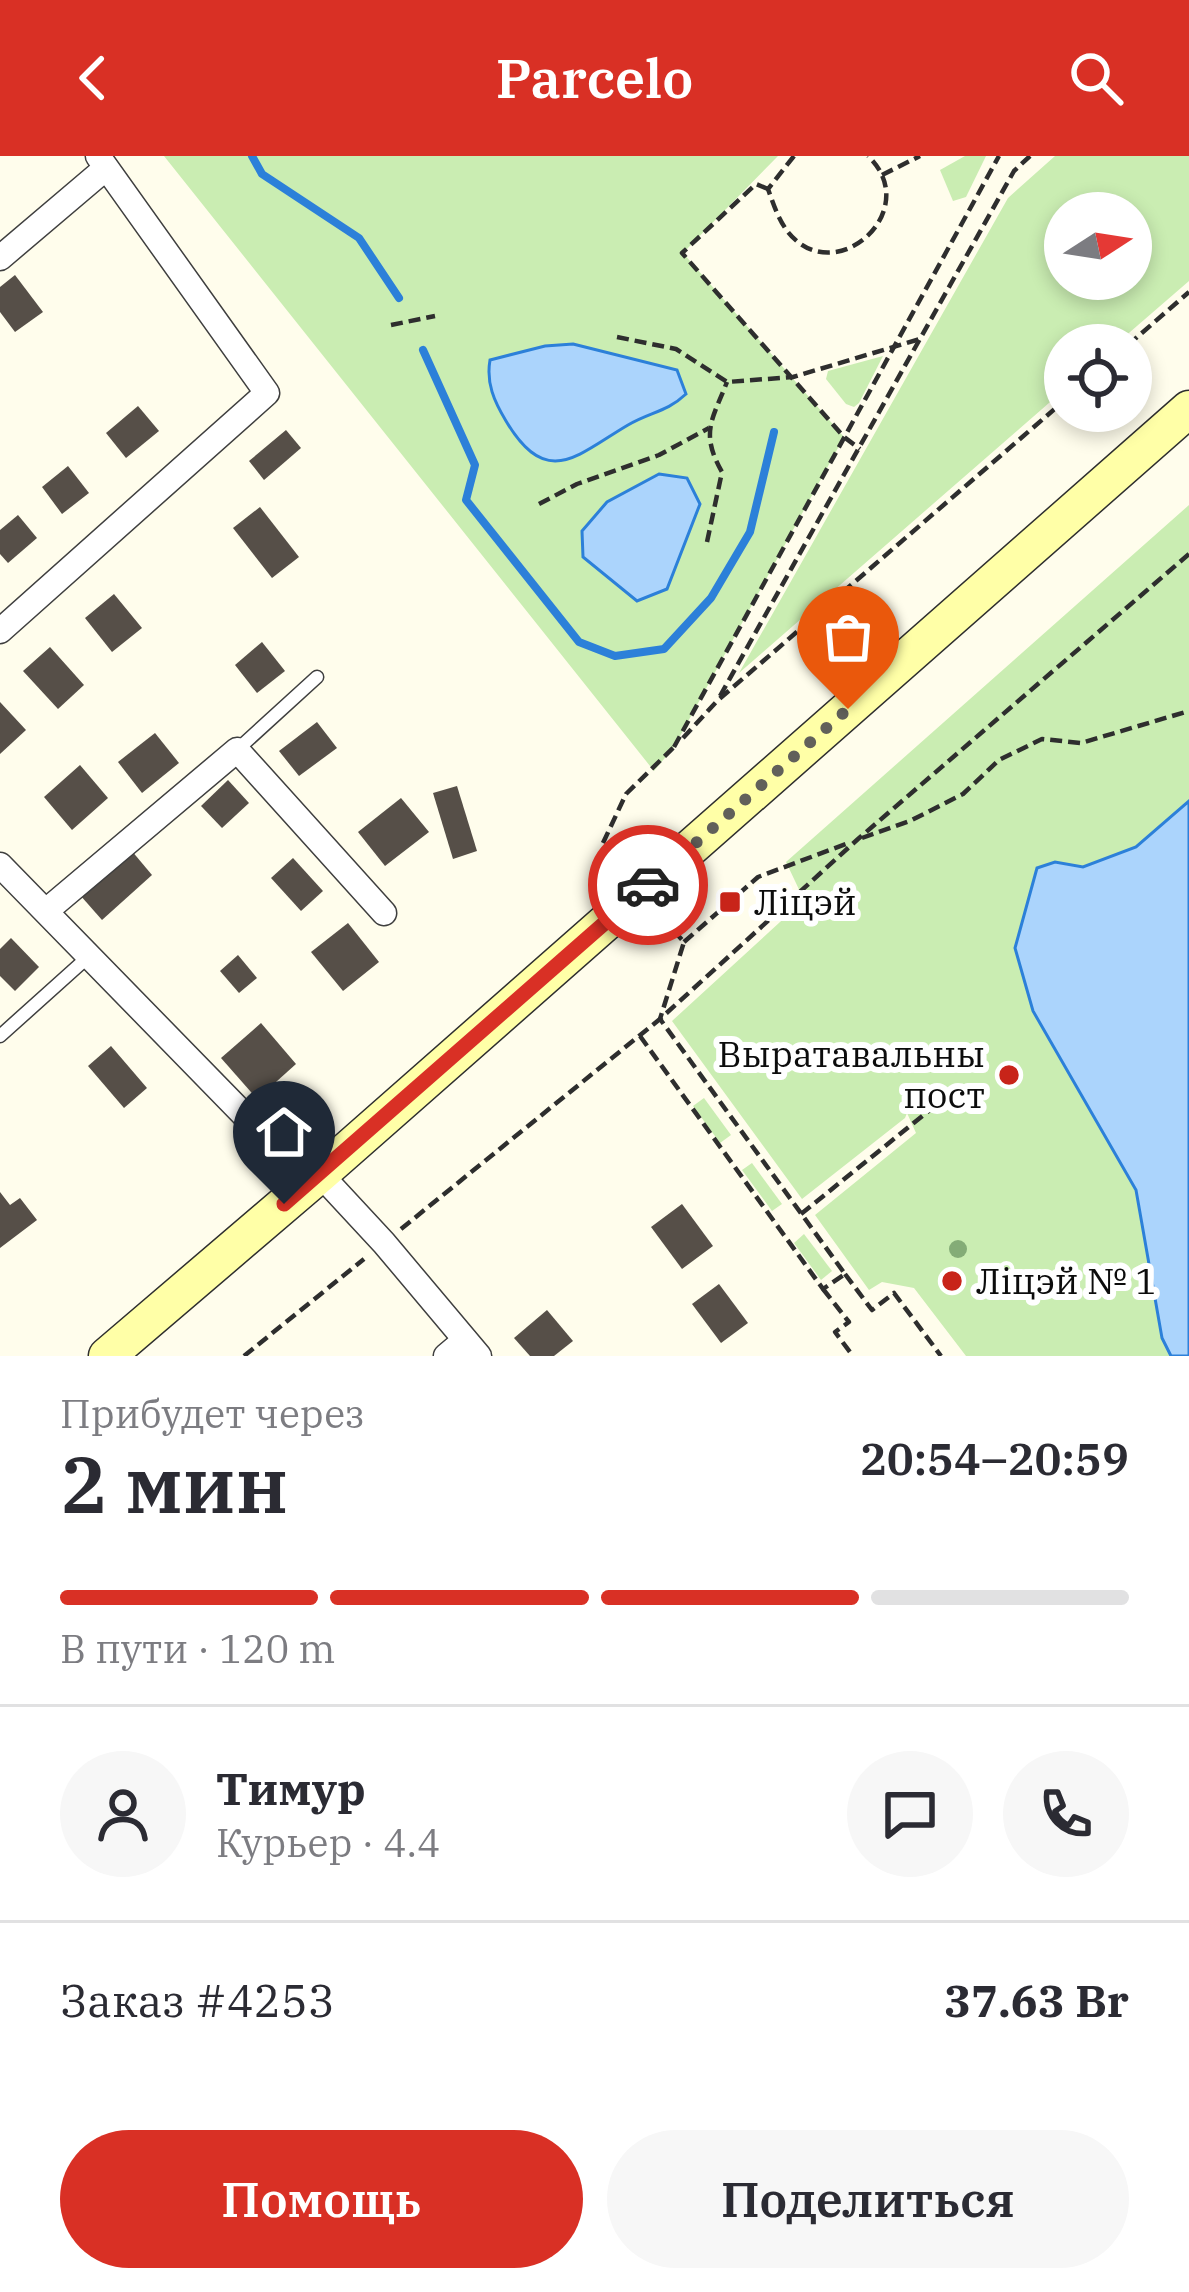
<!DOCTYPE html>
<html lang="ru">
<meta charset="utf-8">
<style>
body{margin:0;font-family:"IBM Plex Serif",serif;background:#f7f7f7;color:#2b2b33;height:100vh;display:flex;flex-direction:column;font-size:45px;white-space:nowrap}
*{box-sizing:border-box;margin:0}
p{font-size:39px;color:#7c7c81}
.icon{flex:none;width:66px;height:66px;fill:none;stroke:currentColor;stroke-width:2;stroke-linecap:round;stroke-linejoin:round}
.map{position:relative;height:1200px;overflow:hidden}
.drawer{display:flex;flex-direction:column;background:#fff;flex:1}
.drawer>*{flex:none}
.needle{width:78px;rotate:78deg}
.buttons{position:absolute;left:1044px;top:36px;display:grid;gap:24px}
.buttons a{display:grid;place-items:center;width:108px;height:108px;border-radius:50%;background:#fff;box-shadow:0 6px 18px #0003;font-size:60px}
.pin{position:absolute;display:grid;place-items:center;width:102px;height:102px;color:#fff;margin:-123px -51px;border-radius:50% 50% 50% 0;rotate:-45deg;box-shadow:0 0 12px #0007}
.pin .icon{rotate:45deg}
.courier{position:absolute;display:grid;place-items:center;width:120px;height:120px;margin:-60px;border:9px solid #d93025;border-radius:50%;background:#fff;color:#222;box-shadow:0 3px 15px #0007}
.head em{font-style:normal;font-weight:600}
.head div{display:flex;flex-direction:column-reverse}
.head{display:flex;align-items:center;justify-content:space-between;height:204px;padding:0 60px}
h1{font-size:78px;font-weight:600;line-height:90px}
.bar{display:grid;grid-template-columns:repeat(4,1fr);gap:18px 12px;align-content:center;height:144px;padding:0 60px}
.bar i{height:15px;border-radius:9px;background:#e1e1e2}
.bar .current{background:#d93025}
.bar p{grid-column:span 4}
.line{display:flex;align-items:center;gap:30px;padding:0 60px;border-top:3px solid #e1e1e2}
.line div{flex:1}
.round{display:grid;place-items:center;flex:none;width:126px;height:126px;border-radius:63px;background:#f7f7f7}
.button{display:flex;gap:24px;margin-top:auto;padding:24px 60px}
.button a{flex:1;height:138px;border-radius:72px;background:#d93025;color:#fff;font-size:48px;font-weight:600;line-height:138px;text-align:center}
.button a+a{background:#f7f7f7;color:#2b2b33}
header{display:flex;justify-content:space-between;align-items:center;height:156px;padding:0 60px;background:#d93025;color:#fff;font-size:54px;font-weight:600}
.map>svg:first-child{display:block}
.green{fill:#caedb2;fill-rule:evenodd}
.water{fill:#abd4fc;stroke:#2c80d9;stroke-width:3}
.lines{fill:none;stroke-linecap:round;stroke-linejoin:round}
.stream{stroke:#2c80d9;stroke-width:8}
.building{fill:#564f48}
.lane-casing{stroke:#3f3f3f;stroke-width:15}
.street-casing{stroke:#3f3f3f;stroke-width:27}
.secondary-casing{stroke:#2e2e2e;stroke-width:39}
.path{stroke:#2e2e2e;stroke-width:4.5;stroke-dasharray:12 6;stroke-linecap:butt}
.lane{stroke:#fff;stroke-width:12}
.street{stroke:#fff;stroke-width:24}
.secondary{stroke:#ffffa7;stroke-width:36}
.tree{fill:#84ac77}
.done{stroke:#61605a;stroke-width:12;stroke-dasharray:0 21.6}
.route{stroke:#d93025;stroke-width:15}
.poi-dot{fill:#c82419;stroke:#fff;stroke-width:4.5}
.labels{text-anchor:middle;stroke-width:12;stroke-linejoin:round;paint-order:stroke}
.poi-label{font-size:36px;fill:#0c0c0c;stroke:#fff;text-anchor:start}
</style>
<header><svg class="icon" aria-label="back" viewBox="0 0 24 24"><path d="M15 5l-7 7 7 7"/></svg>Parcelo<svg class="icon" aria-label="search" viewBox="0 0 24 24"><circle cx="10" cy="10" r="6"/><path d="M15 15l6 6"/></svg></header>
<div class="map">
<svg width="1189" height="1200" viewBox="0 0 1189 1200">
<rect width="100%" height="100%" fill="#fffdec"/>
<g class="green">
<polygon points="164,0 778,0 683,97 844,281 674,591 654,615"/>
<polygon points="965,0 986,0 966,41 953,45 940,14"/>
<path d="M1055 0H1189V125L1115 189H1065V233L739 517 1008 42ZM1065 57H1131V123H1065Z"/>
<polygon points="883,200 859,247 854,251 846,248 826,223 828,215"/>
<polygon points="1189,349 1189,645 1136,691 1083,711 1055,706 1033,855 1136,1034 1162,1182 1171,1200 966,1200 914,1132 882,1126 869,1134 815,1059 916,977 907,957 905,962 802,1043 672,865 804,744 786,706"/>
<polygon points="704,942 731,979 720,987 693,950"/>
<polygon points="752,1007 782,1048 772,1055 742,1014"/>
<polygon points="804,1078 832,1115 821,1124 794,1087"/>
</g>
<g class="water">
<path d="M573 188 677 214 686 238C667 256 650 256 628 269 577 299 547 334 506 265 494 245 486 227 490 204L545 190Z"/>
<polygon points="659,318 687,322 700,348 667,433 637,445 583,401 582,375 607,346"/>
<polygon points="1189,645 1189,1200 1171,1200 1162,1182 1136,1034 1033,855 1015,792 1037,712 1055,706 1083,711 1136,691"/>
</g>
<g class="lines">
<g class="stream">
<polyline points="252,0 262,18 359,82 399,142"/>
<polyline points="423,194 475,309 466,344 579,486 615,500 664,493 711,442 750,376 774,276"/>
</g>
</g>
<g class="building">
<polygon points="15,119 43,156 15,176 0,156 0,131"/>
<polygon points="138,250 159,275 126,302 106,277"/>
<polygon points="286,274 301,292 264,324 249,305"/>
<polygon points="68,310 89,337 62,358 42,331"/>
<polygon points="260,351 299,401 272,422 233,372"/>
<polygon points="18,359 37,382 8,407 0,398 0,374"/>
<polygon points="114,438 142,472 112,496 85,462"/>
<polygon points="262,486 285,515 257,537 235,509"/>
<polygon points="50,491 84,529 58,553 23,515"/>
<polygon points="0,546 26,574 0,598"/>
<polygon points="317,566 337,592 299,620 279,595"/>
<polygon points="155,577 179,607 142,637 118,606"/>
<polygon points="80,609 108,642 72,674 44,641"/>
<polygon points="228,624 249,647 222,672 201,650"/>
<polygon points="457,630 477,695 453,703 433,637"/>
<polygon points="401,642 429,676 385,710 358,676"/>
<polygon points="131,694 152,719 102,764 80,739"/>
<polygon points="293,702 323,735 301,755 271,722"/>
<polygon points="348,767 379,806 343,835 311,796"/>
<polygon points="11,782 39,811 15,835 0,820 0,793"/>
<polygon points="238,799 257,822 239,837 220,815"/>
<polygon points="261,867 296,908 257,943 221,902"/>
<polygon points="111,890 147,932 124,952 88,910"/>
<polygon points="0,1036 10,1049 20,1042 37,1064 0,1092"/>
<polygon points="682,1048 713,1090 682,1113 651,1071"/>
<polygon points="719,1128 748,1167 721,1187 692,1148"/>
<polygon points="547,1154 573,1185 554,1200 530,1200 514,1182"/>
</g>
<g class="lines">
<g class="lane-casing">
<g id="lane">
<polyline points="237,594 317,521"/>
<polyline points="0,880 88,801"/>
</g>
</g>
<g class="street-casing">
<g id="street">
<polyline points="0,102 106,12"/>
<polyline points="0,475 267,237 98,0"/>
<polyline points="0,709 250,965"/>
<polyline points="46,755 237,594 384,757"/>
<polyline points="320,1018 384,1087 479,1200"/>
<polyline points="446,1200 465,1184"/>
</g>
</g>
<g class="secondary-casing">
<polyline id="secondary" points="107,1200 320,1018 1189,253"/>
</g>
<g class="path">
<path d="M794 0 768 33C773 47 778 63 788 76 835 135 925 54 868 0"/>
<polyline points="882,19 920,0"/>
<polyline points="768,33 756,28 682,97 844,281 860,293"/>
<polyline points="391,169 435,160"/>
<polyline points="617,181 676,193 727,226 793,221 920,183"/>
<polyline points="1128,189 1189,136"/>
<polyline points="539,348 577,328 659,299 709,272"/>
<path d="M707 386 722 316C700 277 712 264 727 226"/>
<polyline points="720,540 1014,15 1030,0"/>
<polyline points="683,582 717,545 1065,244"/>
<polyline points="674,591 999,0"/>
<polyline points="862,682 910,665 963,638 999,604 1042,583 1081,587 1189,555"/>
<polyline points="603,687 626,638 675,590"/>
<polyline points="684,786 758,721 851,686"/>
<polyline points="640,880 823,1133 845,1118 660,863 684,786 675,776"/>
<polyline points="801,1058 936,949"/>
<polyline points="401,1073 660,863 858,683 1189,398"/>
<polyline points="845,1118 872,1154 894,1137 941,1200"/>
<polyline points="823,1133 849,1166 835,1176 853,1200"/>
<polyline points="244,1200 364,1103"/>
</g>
<use href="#lane" class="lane"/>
<use href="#street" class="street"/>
<use href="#secondary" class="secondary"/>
</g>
<circle class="tree" cx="958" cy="1093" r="9"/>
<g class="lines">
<polyline class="done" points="648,729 848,553"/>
<polyline class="route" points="284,1048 648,729"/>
</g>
<g class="poi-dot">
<rect x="718" y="734" width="24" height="24" rx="6"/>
<circle cx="1009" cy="919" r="12"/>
<circle cx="952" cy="1125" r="12"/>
</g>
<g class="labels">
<g class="poi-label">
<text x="754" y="759">Ліцэй</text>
<text x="985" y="911" text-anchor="end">Выратавальны<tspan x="985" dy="41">пост</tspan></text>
<text x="976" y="1138">Ліцэй № 1</text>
</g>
</g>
</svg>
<div class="buttons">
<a><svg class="needle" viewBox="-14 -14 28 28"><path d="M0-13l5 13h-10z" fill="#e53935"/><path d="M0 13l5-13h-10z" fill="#7c7c81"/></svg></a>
<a><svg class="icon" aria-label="locate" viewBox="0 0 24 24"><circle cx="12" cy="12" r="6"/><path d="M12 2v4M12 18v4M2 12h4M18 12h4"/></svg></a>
</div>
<div class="pin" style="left:848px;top:553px;background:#ea580c"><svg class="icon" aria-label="bag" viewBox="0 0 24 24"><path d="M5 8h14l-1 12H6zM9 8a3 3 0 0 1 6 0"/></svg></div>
<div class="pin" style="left:284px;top:1048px;background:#1f2937"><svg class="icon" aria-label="home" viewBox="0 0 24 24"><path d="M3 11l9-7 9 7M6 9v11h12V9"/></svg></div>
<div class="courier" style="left:648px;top:729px"><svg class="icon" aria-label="car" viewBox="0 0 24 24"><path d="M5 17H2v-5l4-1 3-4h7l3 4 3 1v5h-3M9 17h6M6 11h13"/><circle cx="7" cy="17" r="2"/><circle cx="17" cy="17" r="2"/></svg></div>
</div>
<section class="drawer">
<div class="head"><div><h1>2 мин</h1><p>Прибудет через</p></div><em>20:54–20:59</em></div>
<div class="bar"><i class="current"></i><i class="current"></i><i class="current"></i><i></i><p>В пути · 120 m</p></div>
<div class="line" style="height:216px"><a class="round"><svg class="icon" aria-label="person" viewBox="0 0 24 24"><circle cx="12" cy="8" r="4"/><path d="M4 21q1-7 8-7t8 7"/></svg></a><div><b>Тимур</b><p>Курьер · 4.4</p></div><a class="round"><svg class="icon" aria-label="chat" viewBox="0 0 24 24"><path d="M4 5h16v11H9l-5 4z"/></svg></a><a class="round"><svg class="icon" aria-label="phone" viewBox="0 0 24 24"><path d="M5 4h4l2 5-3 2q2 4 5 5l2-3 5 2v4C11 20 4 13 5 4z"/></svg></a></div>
<div class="line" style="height:156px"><div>Заказ #4253</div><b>37.63 Br</b></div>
<div class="button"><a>Помощь</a><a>Поделиться</a></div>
</section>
